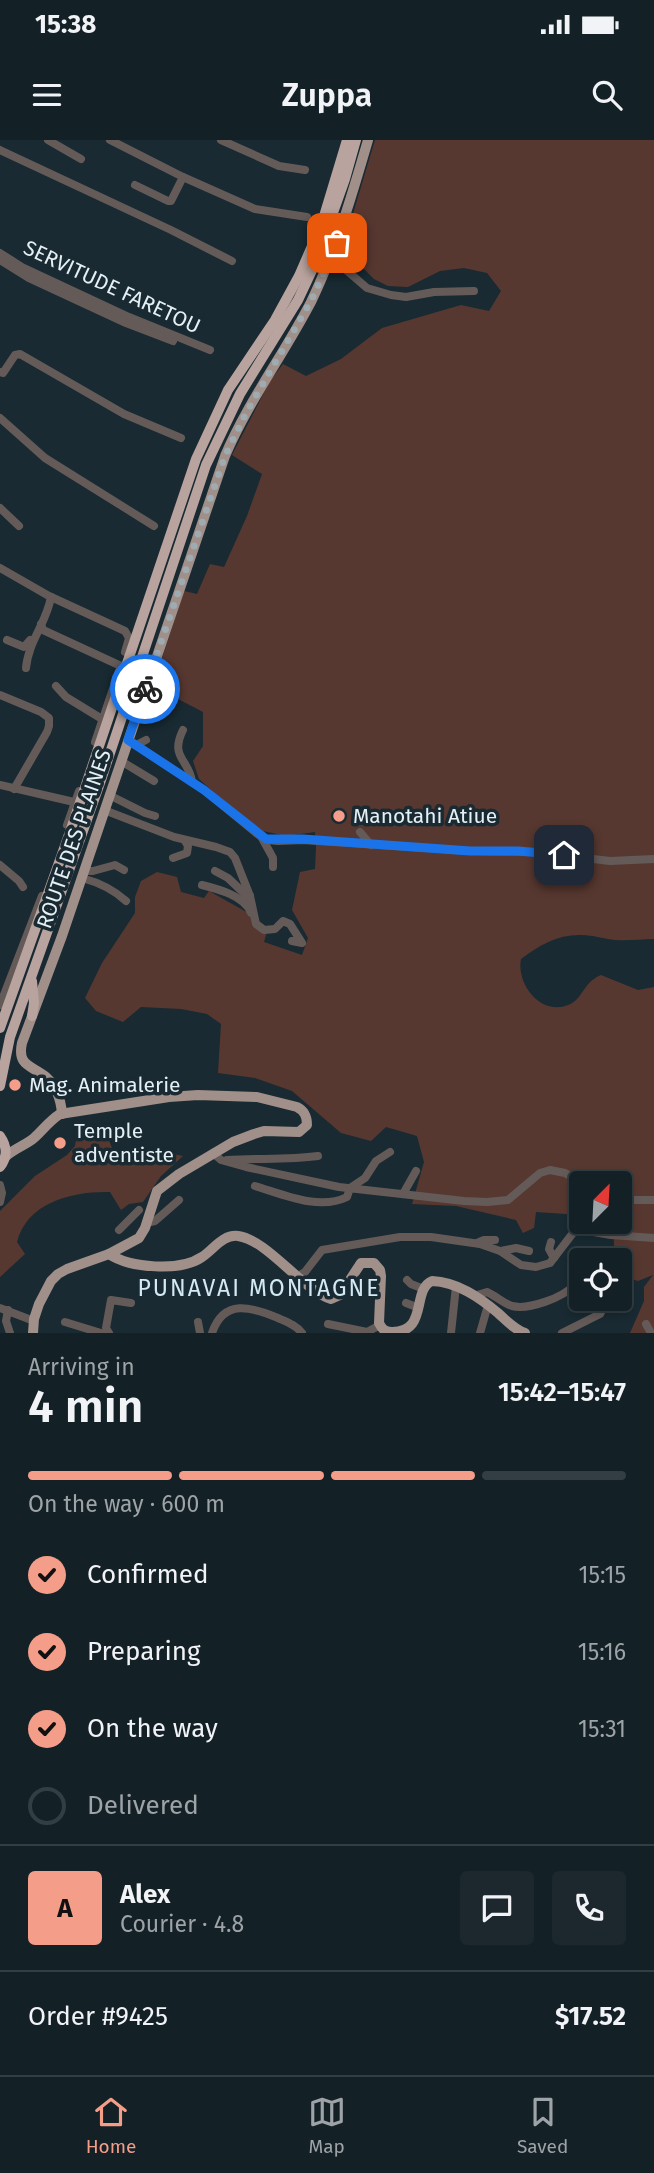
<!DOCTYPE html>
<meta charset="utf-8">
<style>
body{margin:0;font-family:"Fira Sans",sans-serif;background:#1c282e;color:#f1f3f6;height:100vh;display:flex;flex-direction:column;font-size:26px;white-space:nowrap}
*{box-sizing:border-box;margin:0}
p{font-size:23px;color:#9da3a7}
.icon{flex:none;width:38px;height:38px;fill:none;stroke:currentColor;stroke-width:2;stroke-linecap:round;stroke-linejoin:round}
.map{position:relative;height:1193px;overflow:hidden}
.drawer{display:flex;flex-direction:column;background:#132026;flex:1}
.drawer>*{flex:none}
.needle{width:46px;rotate:24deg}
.buttons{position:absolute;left:569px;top:1031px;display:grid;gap:14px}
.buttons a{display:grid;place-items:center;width:63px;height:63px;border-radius:7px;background:#132026;box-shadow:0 4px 10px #0003,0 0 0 2px #323e43;font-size:35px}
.pin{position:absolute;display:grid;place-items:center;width:60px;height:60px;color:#fff;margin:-30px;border-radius:14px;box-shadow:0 4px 10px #0006}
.courier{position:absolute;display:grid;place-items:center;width:70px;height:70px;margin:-35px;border:5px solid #1a73e8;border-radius:50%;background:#fff;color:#222;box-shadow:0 2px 9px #0007}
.summary em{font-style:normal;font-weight:600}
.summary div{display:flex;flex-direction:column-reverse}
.summary{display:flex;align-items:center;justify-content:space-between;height:119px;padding:0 28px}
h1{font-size:46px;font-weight:600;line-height:52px}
.bar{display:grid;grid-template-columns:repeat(4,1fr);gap:10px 7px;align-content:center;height:84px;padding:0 28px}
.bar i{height:9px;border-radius:5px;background:#323e43}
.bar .current{background:#f49e89}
.bar p{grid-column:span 4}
.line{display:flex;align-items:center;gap:18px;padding:0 28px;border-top:2px solid #323e43}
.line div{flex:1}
.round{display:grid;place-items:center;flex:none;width:74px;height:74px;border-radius:7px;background:#1c282e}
ol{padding:0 28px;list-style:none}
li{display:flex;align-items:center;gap:21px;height:77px}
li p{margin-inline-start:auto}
li .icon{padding:7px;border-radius:50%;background:#f49e89;color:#111;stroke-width:4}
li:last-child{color:#9da3a7}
li i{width:38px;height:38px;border:4px solid #323e43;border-radius:50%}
.status{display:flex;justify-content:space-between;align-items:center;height:49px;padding:0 35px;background:#132026;direction:ltr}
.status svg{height:19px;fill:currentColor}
header{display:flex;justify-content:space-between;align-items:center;height:91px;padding:0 28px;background:#132026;font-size:32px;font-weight:600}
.tabs{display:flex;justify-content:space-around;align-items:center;height:98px;border-top:2px solid #323e43;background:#132026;font-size:19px;color:#9da3a7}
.tabs a{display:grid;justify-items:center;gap:4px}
.tabs .current{color:#f49e89}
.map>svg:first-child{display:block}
.green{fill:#573830}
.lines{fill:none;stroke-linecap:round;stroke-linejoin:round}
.minor{stroke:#645b59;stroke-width:8}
.major{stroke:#a18f8a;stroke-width:10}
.highway{stroke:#b9a39e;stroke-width:10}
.done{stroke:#9eabb1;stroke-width:7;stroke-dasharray:0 12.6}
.route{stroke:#1a73e8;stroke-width:9}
.poi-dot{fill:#f49e89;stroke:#192a32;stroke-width:2.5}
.labels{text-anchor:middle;stroke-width:7;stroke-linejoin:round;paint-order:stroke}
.street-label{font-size:21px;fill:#e5f0f5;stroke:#192a32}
.poi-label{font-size:21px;fill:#e5f0f5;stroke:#192a32;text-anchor:start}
.neighbourhood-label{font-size:23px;letter-spacing:2px;fill:#d3e9f3;stroke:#192a32}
</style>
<div class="status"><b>15:38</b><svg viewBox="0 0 49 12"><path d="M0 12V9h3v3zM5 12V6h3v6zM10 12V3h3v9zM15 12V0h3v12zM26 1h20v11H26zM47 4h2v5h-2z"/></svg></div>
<header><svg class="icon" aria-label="menu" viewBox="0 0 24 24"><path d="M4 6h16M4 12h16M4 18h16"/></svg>Zuppa<svg class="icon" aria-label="search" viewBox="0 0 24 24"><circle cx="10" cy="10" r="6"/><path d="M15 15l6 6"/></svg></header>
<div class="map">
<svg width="654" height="1193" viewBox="0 0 654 1193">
<rect width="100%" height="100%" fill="#192a32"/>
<g class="green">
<path d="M375 0H654V799C641 799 628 801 615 800 604 799 593 795 582 795 559 794 539 805 521 819 516 844 541 876 568 865 583 860 582 843 601 835L638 850 654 847V1193H630L644 1161V1147L653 1135 638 1141 628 1138V1127L620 1123V1120H615L613 1088 589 1085 587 1082H620V1043H581V1075L536 1072 534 1088 523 1093 516 1080 456 1066 412 1064 424 1022 417 996 386 987 371 1001 341 993 292 951 255 938 218 933 221 884 207 874 181 869 141 867 123 882 96 871 85 858 102 823 135 773V757L141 741 157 732 177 737 181 752 204 758 209 751 250 774 268 788 264 802 302 815 308 798 292 770 300 732 315 729 316 708 315 692 286 696 263 691 227 664 199 639 193 621 203 606V572L153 546 184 451 197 454 210 424 224 427 247 376 262 334 232 315 270 241 283 224 306 236 341 219 382 188 461 165 489 171 501 151 487 133 464 128 440 131 408 147 388 146 374 139 348 113 346 97Z"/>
<path d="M108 997 113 1011 140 1007 183 1016 161 1036 143 1062 129 1064 121 1070 110 1052C73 1051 27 1062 17 1102L25 1114 0 1137V1071L35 1036 67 1015 75 1006 76 1000Z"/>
</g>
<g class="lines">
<g class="minor">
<polyline points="48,0 81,19"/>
<polyline points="110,0 183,37 255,69 307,77"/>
<polyline points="221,0 279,26 305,30"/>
<polyline points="0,10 171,90 232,121"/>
<polyline points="135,45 168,61 171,61 183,37"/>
<polyline points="0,113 22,127 129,177 210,210"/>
<polyline points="331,117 367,148 391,155 406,157 434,152 474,151"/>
<polyline points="0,120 29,138 126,183 173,201"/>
<polyline points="0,232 3,233 15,215 20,214 124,274 181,298"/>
<polyline points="0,278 45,318 154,386"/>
<polyline points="0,368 19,386"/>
<polyline points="0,428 49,456 125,491 129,498 125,512"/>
<polyline points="41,484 43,490 121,526"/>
<polyline points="7,500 24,507 30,500"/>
<path d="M26 528C28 502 47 482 51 457"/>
<polyline points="56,546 66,557 102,579"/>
<polyline points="0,555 41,572 49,578 49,586 47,592 14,649"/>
<path d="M183 590C169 618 190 620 192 642"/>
<polyline points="128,600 204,650 260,696 268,700 278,701 303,700 470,711 533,712 610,721 654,719"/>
<polyline points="95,602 119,531"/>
<polyline points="136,605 146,600"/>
<polyline points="121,621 154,641"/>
<polyline points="0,645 74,662"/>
<polyline points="109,655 145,673 155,676"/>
<polyline points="104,670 174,697 216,707 230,712 235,718 250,756 256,784 264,790 275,789 283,781 290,784 302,803 292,801"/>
<polyline points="67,685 79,651"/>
<polyline points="360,692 371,705"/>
<polyline points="262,698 273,718 273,727"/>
<polyline points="173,718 187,713 188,706 185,701"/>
<polyline points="0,725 19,741 23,747"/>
<polyline points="84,731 93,731 115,725 124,730"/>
<polyline points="215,731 228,738 247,756 250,756"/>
<path d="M82 738C97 742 114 750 126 761"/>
<path d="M202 745C218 749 245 756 251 773"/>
<polyline points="0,865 42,756"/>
<polyline points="213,1013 221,1020 246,1027 339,1047 464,1061 487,1062 508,1060 540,1033 550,1030 565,1033 582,1043"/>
<path d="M227 1020C258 1018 288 1020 318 1016"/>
<polyline points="0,1045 2,1053 0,1062"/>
<path d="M255 1046C282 1054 319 1071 347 1057L350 1048 365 1038 376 1021 390 1012"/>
<polyline points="403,1054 416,1031"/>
<polyline points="620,1060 654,1060"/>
<polyline points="146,1083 155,1081 179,1060"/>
<polyline points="119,1090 139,1070"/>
<polyline points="551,1102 549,1109 554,1118"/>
<polyline points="477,1103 484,1100 495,1100"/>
<polyline points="501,1111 516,1108 529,1111"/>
<polyline points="298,1136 305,1132 322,1110 400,1097 431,1097 480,1104 500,1111 521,1125 536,1127 550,1123 573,1093 582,1090 611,1095 654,1098"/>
<polyline points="407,1140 411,1144 424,1149"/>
<path d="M474 1156 487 1152C496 1156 503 1163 512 1166 528 1170 563 1158 574 1145"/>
<polyline points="406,1163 419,1168"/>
<polyline points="0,1168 34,1181"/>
<polyline points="8,1170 6,1181 10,1193"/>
<polyline points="65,1182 101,1193"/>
<polyline points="198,1182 200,1193"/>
<polyline points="328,1184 367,1192 380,1185"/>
<polyline points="646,1184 651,1193"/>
<polyline points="109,1193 106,1188 111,1160 131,1163"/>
<path d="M212 1193C224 1158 251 1167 278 1178 287 1182 296 1185 302 1193"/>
<polyline points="451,1193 456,1146"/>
<polyline points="480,1193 488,1165"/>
<polyline points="562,1193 600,1174 609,1158"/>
</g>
<g class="major">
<path d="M62 974C61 960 56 946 46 937 31 925 17 926 22 903L62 796 225 316C248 262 284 214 311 162 336 110 352 55 368 0"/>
<path d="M5 1017C15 1008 26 1005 34 998 43 990 49 981 60 974L169 957 198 955 257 957 297 967C305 971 307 977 307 985L299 992 264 991 254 994 233 1002 179 1034 157 1051 145 1088 139 1098 109 1114 67 1129 58 1134 51 1141 39 1164 34 1179 33 1193"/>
<path d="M109 1114C130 1128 180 1132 202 1117 213 1110 223 1094 238 1096 268 1100 302 1150 331 1159L340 1155 361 1123H374L380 1130 381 1136 379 1183C382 1189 384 1191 391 1192 429 1193 411 1150 432 1141 457 1142 479 1157 498 1173 507 1181 514 1189 525 1193"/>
</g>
<g class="highway">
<polyline points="32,841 34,863 32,876"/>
<polyline points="0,888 71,689 196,319 228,250 275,180 299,136 322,83 347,0"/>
<polyline points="0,946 10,897 101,640 206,325 240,254 298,160 314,126 345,39 356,0"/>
<path d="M0 996C7 1006 8 1017 0 1027"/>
</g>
</g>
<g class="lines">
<polyline class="done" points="145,549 225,316 246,273 311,161 337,103"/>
<polyline class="route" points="145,549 128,600 204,650 266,699 303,699 470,711 518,711 564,715"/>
</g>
<g class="poi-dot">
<circle cx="339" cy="676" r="7"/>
<circle cx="15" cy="945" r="7"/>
<circle cx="60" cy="1003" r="7"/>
</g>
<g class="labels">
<g class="street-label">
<text transform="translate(112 147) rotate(25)" y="7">SERVITUDE FARETOU</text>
<text transform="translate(74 699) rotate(-71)" y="7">ROUTE DES PLAINES</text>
</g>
<g class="poi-label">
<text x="353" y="683">Manotahi Atiue</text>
<text x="29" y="952">Mag. Animalerie</text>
<text x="74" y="998">Temple<tspan x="74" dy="24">adventiste</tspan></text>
</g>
<g class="neighbourhood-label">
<text x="259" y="1156">PUNAVAI MONTAGNE</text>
</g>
</g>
</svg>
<div class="buttons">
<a><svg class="needle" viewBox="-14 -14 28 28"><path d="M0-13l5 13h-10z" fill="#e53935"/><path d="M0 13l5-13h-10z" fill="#9da3a7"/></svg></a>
<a><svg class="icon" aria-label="locate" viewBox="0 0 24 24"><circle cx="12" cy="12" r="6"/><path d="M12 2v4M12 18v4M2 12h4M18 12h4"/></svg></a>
</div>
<div class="pin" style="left:337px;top:103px;background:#ea580c"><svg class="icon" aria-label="bag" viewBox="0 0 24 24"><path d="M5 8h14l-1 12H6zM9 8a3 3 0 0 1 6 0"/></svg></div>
<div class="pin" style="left:564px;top:715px;background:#1f2937"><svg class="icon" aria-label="home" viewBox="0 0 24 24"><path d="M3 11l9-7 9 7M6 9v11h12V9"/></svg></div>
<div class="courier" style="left:145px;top:549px"><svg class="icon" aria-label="bike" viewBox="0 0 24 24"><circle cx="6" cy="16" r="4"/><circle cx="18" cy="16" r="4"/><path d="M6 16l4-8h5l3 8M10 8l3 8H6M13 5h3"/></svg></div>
</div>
<section class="drawer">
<div class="summary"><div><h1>4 min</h1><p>Arriving in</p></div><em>15:42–15:47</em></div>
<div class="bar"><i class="current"></i><i class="current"></i><i class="current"></i><i></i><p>On the way · 600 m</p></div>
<ol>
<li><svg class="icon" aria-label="check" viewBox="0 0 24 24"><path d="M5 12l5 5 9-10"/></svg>Confirmed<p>15:15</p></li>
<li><svg class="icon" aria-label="check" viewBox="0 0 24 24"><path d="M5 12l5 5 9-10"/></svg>Preparing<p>15:16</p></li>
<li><svg class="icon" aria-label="check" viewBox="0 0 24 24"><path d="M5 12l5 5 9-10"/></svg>On the way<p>15:31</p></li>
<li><i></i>Delivered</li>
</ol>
<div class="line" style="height:126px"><b class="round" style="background:#f49e89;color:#111">A</b><div><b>Alex</b><p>Courier · 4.8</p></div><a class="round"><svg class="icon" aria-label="chat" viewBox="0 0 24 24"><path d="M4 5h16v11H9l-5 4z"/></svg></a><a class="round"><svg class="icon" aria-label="phone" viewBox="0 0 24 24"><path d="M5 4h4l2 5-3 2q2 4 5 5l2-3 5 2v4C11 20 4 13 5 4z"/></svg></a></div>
<div class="line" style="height:91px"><div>Order #9425</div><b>$17.52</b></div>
</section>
<nav class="tabs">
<a class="current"><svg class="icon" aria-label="home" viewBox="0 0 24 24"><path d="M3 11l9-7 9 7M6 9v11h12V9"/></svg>Home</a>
<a><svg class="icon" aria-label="map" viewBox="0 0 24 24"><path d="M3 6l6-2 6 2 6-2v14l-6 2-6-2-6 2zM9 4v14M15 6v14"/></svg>Map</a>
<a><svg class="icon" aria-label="saved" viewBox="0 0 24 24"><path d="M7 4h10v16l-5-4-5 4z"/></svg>Saved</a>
</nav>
